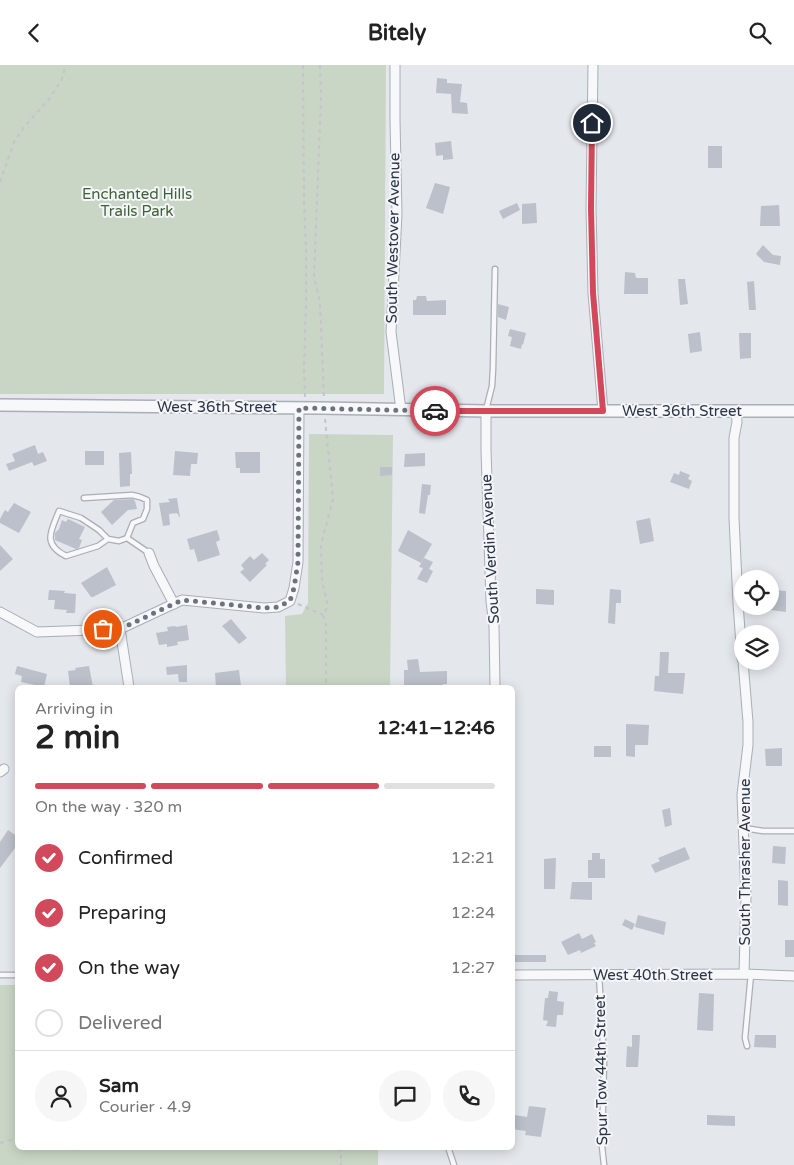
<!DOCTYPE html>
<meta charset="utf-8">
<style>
body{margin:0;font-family:"Varela Round",sans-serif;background:#f6f6f6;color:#222;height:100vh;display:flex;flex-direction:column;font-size:19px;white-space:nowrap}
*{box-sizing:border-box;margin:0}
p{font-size:16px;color:#767676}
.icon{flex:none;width:28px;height:28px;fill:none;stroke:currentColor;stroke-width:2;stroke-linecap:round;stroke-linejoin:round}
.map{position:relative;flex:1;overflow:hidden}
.side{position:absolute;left:15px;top:620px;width:500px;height:465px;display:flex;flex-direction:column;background:#fff;border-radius:8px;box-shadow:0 2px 12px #0003}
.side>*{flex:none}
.fabs{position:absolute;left:734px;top:505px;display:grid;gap:10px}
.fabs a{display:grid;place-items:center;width:45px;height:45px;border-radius:50%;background:#fff;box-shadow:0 2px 12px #0003;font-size:25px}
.pin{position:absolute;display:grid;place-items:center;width:42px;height:42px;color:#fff;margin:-21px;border:2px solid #fff;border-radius:50%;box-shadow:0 1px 5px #0007}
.courier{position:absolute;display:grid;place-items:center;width:50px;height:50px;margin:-25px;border:4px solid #d1495b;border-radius:50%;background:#fff;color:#222;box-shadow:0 1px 6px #0007}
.headline em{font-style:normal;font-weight:700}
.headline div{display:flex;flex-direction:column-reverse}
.headline{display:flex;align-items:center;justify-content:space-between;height:85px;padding:0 20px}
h1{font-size:32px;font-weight:700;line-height:38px}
.bar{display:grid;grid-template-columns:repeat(4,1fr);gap:8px 5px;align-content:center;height:60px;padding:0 20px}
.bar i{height:6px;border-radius:4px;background:#e0e0e0}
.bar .current{background:#d1495b}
.bar p{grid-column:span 4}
.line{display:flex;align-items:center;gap:12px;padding:0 20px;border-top:1px solid #e0e0e0}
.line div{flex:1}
.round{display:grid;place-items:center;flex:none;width:52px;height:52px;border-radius:26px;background:#f6f6f6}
ol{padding:0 20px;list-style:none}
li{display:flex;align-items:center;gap:15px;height:55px}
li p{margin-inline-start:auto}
li .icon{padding:5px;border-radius:50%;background:#d1495b;color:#fff;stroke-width:4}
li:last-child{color:#767676}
li i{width:28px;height:28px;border:2px solid #e0e0e0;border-radius:50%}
header{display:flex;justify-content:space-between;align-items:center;height:65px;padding:0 20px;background:#fff;font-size:22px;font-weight:700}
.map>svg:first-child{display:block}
.green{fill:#c9d6c5}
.building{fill:#bbc0ca}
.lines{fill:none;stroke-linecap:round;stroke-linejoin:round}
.service-casing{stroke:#a9aeb7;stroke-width:7}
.minor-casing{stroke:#a9aeb7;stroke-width:11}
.tertiary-casing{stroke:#a9aeb7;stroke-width:14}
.path{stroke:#c2c5cb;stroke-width:2;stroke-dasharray:4 4;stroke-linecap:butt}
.service{stroke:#f7f8fa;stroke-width:4.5}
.minor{stroke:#f7f8fa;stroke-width:9}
.tertiary{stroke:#f7f8fa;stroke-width:11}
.done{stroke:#6c737f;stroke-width:5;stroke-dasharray:0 9}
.route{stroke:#d1495b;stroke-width:6}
.labels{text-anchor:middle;stroke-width:4;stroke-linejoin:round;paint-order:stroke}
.park-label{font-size:15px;fill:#3f6138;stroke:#f4f6f9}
.street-label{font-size:15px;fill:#2b3445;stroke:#f4f6f9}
</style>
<header><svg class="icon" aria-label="back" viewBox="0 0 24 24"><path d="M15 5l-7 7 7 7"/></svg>Bitely<svg class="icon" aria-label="search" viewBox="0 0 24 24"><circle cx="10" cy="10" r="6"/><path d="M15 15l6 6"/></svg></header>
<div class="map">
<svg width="794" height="1100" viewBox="0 0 794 1100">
<rect width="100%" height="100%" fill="#e4e7ec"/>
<g class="green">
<polygon points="0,0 386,0 384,329 0,329"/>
<polygon points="309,369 393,370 390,622 286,622 285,551 302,549 308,538"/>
<polygon points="0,920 17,920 18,1082 378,1082 378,1100 0,1100"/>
</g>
<g class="building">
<polygon points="437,13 447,14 447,18 462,19 460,37 467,38 468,49 452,48 451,29 436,28"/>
<polygon points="451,76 453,94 443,95 443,90 436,91 435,78"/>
<rect x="708" y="81" width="14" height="22"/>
<polygon points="435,118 450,122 443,149 426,143"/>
<polygon points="517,138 520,145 503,154 499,146"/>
<polygon points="536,138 537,158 522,159 522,139"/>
<polygon points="779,140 780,161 760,161 761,141"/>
<polygon points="763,180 773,190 781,191 780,200 764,197 756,189"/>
<polygon points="625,207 635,208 636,213 648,213 648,229 624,229"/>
<polygon points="678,214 685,214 688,239 680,240"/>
<polygon points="754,216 756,245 749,245 747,217"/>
<polygon points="417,231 426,231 427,236 446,235 446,250 413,250 413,235 416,235"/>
<polygon points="498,239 509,242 506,255 498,252"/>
<polygon points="510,264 526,268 523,280 522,279 521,284 510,281 512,272 508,271"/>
<polygon points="700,267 702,286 690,288 688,269"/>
<polygon points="739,268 751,268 751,293 740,294"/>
<polygon points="35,380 38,389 43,387 47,396 34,401 32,397 9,406 6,399 15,396 12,389"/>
<rect x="85" y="386" width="19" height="14"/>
<polygon points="175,386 198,388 197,399 191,399 190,411 173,410"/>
<polygon points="131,387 132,409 130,409 130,421 120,422 119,388"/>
<polygon points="235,387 260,387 260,408 240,408 240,403 236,403"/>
<polygon points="425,388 425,401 404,402 405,389"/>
<polygon points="380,402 392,402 392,410 380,411"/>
<polygon points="680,406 690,410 688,414 692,416 689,424 670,417 674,408 679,410"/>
<polygon points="422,419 431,420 430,430 428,430 425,449 419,448"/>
<polygon points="177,433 180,453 177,448 169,449 170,460 163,461 159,438 170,437 168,434"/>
<polygon points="133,434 135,436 137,444 128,445 112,460 101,447 114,435"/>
<polygon points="14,438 31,447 19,468 0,458 0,454 5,445 8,447"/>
<polygon points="650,453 654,476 640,479 636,456"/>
<polygon points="68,454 85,462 79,474 82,475 79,483 76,484 55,475 55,468 59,464 62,455 66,457"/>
<polygon points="217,465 220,475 216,477 220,490 198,497 194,484 190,485 187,474"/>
<polygon points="408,465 432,479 421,498 398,486"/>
<polygon points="0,480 13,494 0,506"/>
<polygon points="262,488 269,495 265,499 267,500 250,517 240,507 244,504 241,500 250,491 254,495"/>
<polygon points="424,493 433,497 429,504 433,506 427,518 417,514 423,503 419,502"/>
<polygon points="107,502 116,520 93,532 91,532 81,518"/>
<polygon points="536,524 554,525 554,540 536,539"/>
<polygon points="610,524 621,525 621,538 616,538 615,559 608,558"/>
<polygon points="49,525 65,526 64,528 76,529 75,548 66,548 67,545 54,544 55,535 48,535"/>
<polygon points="770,525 786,526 786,547 770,545"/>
<polygon points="231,554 247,573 239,579 222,561"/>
<polygon points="187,560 189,575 177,577 178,580 167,582 167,579 159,580 156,568 168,566 167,562 175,561 176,562"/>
<polygon points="660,587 669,587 668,608 685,608 683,629 654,626 655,611 659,611"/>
<polygon points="418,594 420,607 447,606 447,619 443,619 443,622 404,622 404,605 408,605 407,595"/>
<polygon points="187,600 187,617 179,617 178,609 167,610 166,602"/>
<polygon points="17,601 47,609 44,622 21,617 22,611 15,609"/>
<polygon points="89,601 93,622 70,622 68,606 76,605 75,603"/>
<polygon points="239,605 241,621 216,622 215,608"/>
<polygon points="626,659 649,660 648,680 635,680 635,692 626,691"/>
<rect x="594" y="681" width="17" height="11"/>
<polygon points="782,683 782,701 766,701 765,684"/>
<polygon points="670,743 672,760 665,762 662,745"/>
<polygon points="8,765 18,772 18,779 0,803 0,777"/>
<polygon points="773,781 786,782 785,799 772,798"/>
<polygon points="685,782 690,794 655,808 651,800 660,796 658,793"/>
<polygon points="592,788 600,788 600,794 605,794 605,813 588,813 588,795 592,795"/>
<polygon points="556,793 555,824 544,824 544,794"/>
<polygon points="778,815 788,816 788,841 778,840"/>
<polygon points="572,817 592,817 592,835 570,834"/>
<polygon points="638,850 666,857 664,870 635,862"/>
<polygon points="625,854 635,859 632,865 622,860"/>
<polygon points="579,868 582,874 592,869 596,877 594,878 596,881 581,888 580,885 568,890 561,877"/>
<rect x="785" y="875" width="9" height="17"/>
<rect x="514" y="890" width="32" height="7"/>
<polygon points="549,926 558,927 557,936 564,937 563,950 557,950 556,962 546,961 548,956 543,955 545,933 548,933"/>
<polygon points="699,928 714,929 713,966 697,965"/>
<polygon points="632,970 640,970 638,1002 626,1002 627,981 632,982"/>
<polygon points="755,970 776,970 776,983 754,982"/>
<polygon points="529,1041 546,1043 541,1072 525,1070 526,1066 512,1064 514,1050 527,1052"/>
<polygon points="707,1050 735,1051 735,1061 707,1060"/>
</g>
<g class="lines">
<g class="service-casing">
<g id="service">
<polyline points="486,345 492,321 493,304 495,204"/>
<path d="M84 433 132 430 140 432 147 435V444L143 454 133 458 127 473 119 476 108 474 99 465 81 453 59 446C51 466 42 479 66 491L98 481 108 474"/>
<polyline points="127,473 149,488"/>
<polyline points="744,763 763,766 794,766"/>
<polyline points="0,910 18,910"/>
<polyline points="599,910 604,995 602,1081 604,1100"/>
<polyline points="747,981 745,973 751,909"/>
<polyline points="448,1082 454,1100"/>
</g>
</g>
<g class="minor-casing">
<g id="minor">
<polyline points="395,0 395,55 397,149 391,267 401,345"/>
<polyline points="593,0 591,143 593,228 603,346"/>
<polyline points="486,346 486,385 491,536 494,561 495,622"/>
<polyline points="736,346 737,357 734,373 734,453 738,538 742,594"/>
<polyline points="149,488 154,501 174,539"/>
<polyline points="0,547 37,567 120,564 182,535 264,543 278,542 290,536 294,523 298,497 299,343"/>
<polyline points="120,564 129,622"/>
<polyline points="743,596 748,657 748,680 742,730 746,832 744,909"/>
<polyline points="0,707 4,704"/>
<polyline points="512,910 744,909 794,911"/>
</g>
</g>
<g class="tertiary-casing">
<polyline id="tertiary" points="0,340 320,343 486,346 794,346"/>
</g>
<g class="path">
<polyline points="303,0 304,137 306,182 306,238 304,302 305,333"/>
<polyline points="320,0 321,33 314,212 320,237 324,334"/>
<polyline points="0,117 14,77 24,62 50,33 62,14 66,0"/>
<polyline points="325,354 333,434 321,480 322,517 328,541 323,550 326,560 326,622"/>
<polyline points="298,539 323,550"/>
<polyline points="0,1078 18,1073"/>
<polyline points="67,1082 79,1085 92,1082"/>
<polyline points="341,1082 341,1100"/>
</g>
<use href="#service" class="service"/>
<use href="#minor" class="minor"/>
<use href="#tertiary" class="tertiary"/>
</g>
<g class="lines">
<polyline class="done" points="103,564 120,564 182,535 264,543 278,542 290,536 294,523 298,497 299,343 435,346"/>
<polyline class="route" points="435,346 603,346 593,228 591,143 592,58"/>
</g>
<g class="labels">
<g class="park-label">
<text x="137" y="134">Enchanted Hills<tspan x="137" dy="17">Trails Park</tspan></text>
</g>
<g class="street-label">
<text transform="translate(393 173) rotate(-89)" y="5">South Westover Avenue</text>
<text x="217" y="347">West 36th Street</text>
<text x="682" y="351">West 36th Street</text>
<text transform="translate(490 484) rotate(-93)" y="5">South Verdin Avenue</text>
<text transform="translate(745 797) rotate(-90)" y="5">South Thrasher Avenue</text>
<text x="653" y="915">West 40th Street</text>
<text transform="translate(601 1005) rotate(-91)" y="5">Spur Tow 44th Street</text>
</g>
</g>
</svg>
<div class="fabs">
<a><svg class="icon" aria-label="locate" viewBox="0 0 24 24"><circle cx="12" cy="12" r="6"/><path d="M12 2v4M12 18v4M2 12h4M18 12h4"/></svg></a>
<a><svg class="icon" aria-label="layers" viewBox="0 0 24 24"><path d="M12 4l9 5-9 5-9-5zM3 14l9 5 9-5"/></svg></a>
</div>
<div class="pin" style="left:103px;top:564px;background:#ea580c"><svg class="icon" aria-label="bag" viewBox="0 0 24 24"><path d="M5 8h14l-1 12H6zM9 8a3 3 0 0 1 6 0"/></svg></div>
<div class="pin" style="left:592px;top:58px;background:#1f2937"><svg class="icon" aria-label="home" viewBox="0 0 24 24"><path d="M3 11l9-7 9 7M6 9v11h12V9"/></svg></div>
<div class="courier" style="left:435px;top:346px"><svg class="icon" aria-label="car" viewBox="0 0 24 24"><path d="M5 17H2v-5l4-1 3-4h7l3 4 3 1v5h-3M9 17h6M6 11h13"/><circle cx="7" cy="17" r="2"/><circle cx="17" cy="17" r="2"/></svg></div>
<section class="side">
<div class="headline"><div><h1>2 min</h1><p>Arriving in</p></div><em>12:41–12:46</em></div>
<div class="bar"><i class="current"></i><i class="current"></i><i class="current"></i><i></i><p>On the way · 320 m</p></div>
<ol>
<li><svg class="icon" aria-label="check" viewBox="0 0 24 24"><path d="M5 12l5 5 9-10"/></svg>Confirmed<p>12:21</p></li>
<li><svg class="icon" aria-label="check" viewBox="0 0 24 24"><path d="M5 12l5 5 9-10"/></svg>Preparing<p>12:24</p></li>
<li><svg class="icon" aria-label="check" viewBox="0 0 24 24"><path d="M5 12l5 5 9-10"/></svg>On the way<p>12:27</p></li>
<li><i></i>Delivered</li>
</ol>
<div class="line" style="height:90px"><a class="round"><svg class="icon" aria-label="person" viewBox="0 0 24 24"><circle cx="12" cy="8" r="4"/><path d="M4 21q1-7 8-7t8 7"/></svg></a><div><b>Sam</b><p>Courier · 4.9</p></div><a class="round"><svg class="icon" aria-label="chat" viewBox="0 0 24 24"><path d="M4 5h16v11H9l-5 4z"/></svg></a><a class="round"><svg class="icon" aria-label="phone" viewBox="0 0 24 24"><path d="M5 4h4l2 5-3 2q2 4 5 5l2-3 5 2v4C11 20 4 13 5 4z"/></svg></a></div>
</section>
</div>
